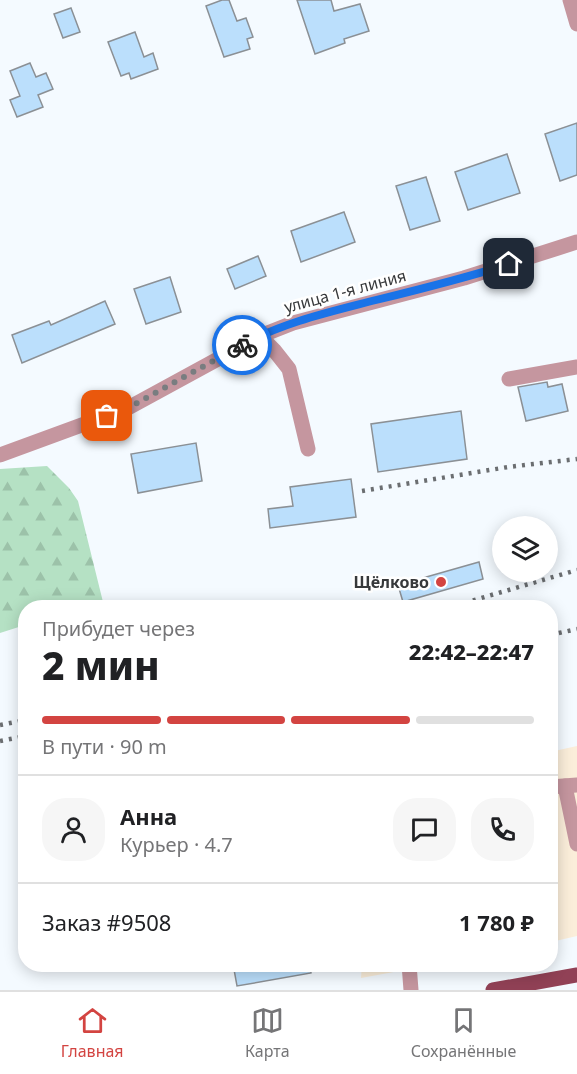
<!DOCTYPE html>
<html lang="ru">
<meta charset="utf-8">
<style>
body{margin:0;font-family:"Noto Sans",sans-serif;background:#f6f6f6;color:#202124;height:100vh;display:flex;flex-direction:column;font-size:22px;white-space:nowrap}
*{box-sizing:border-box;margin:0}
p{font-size:20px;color:#757577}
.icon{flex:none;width:33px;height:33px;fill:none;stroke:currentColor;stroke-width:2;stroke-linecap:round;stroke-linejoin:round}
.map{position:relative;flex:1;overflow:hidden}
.drawer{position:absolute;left:18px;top:600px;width:540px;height:372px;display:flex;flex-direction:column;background:#fff;border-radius:24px;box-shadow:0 3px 15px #0003}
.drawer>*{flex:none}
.controls{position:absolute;left:492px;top:516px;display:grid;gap:12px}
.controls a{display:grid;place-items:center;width:66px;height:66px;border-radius:50%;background:#fff;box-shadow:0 3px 15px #0003;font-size:30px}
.pin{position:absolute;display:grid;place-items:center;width:51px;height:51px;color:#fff;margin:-26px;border-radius:12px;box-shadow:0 3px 9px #0006}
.courier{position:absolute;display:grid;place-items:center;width:60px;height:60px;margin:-30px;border:4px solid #1a73e8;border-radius:50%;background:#fff;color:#222;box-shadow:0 2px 8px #0007}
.summary em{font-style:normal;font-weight:800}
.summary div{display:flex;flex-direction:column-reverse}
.summary{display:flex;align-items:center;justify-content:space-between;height:102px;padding:0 24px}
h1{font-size:39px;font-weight:800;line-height:45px}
.bar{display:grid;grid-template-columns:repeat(4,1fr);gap:9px 6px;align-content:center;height:72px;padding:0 24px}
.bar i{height:8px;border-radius:4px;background:#e0e0e0}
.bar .current{background:#d34441}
.bar p{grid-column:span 4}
.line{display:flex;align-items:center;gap:15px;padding:0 24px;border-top:2px solid #e0e0e0}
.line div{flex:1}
.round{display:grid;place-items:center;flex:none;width:63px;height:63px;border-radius:24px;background:#f6f6f6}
.menu{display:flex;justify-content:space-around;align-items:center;height:84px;border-top:2px solid #e0e0e0;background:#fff;font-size:16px;color:#757577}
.menu a{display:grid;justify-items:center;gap:3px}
.menu .current{color:#d34441}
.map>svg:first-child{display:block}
.commercial{fill:#fbeeda}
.forest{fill:url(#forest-firs)}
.building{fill:#bbdffc;stroke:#8b9095;stroke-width:1.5}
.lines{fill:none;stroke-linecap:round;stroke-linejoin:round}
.minor{stroke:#c5969f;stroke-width:15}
.major{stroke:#914156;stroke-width:15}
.rail{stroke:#6b6e71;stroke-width:4.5;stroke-dasharray:3 6;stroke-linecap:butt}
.done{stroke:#797d80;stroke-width:6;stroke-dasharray:0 10.8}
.route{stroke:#1a73e8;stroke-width:8}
.poi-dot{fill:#d34441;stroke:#fff;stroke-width:2}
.labels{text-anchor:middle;stroke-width:5;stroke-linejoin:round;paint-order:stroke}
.street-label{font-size:16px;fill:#37393b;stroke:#fff}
.poi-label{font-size:16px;font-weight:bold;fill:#37393b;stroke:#fff;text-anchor:end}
</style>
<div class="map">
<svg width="577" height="990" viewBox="0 0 577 990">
<defs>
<pattern id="forest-firs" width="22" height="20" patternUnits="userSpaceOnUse" patternTransform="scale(1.5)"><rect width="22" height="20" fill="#b5e1c4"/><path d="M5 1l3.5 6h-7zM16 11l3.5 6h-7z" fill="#9cc2a9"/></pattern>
</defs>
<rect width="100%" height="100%" fill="#f4faff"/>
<g class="commercial">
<polygon points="577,746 577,936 551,942 550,752"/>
<polygon points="362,965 432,965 361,978"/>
</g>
<polygon class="forest" points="47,466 69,488 78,501 103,602 86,607 26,608 25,625 0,633 0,469"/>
<g class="building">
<polygon points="222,0 229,0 237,21 246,18 253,37 247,39 250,49 224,57 206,6"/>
<polygon points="297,0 331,0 334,11 360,4 369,31 344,39 345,43 315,54"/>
<polygon points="71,8 80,32 63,38 54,14"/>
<polygon points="135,32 144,57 153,53 158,69 131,79 129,73 121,76 108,42"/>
<polygon points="30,63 36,77 46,73 53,89 38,95 43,107 17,117 10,100 20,96 10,71"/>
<polygon points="577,123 577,175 560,181 545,134"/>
<polygon points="507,154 520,193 468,210 455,172"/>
<polygon points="426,177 440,221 410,230 396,186"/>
<polygon points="344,212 355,242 301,262 291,231"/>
<polygon points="258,256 266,276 235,289 227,269"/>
<polygon points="170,277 181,312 146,324 134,289"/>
<polygon points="105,301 115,324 22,363 12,335 49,321 51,325"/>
<polygon points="547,382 548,387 562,384 568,411 526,421 518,387"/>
<polygon points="461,411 467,459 378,472 371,424"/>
<polygon points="196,443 202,481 138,493 131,454"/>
<polygon points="351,479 356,517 270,528 268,509 293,506 290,487"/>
<polygon points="479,562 483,579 403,602 398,585"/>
<polygon points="233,964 310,964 311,973 237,986"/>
</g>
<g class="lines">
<g class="minor">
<polyline points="570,0 577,24"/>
<polyline points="260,336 274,350 289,369 308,449"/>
<polyline points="509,379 577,367"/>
<polyline points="0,455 128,408 260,336 293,323 464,278 577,242"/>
<polyline points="565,786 577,844"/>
<polyline points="550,787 577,785"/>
<polyline points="409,964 411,990"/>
</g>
<polyline class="major" points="493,990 577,975"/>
<g class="rail">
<polyline points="362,491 508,467 577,459"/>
<polyline points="447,608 577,570"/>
<polyline points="550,635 577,629"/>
<polyline points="0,725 26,720"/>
<polyline points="0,741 26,736"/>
</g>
</g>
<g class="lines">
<polyline class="done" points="107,416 128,408 242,345"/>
<path class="route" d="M242 345C284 322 330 312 376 300 421 289 465 278 509 264"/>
</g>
<circle class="poi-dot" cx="441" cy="582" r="6"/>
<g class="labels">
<g class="street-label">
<text transform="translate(345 291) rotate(-15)" y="6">улица 1-я линия</text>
</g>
<g class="poi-label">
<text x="429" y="588">Щёлково</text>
</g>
</g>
</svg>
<div class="controls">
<a><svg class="icon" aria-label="layers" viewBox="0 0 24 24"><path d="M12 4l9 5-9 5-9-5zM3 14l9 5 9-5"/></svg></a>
</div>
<div class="pin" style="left:107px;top:416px;background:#ea580c"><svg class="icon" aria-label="bag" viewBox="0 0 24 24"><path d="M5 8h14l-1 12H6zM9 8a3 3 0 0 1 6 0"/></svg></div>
<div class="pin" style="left:509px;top:264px;background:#1f2937"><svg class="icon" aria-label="home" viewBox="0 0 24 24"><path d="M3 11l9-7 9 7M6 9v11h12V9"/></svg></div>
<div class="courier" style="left:242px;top:345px"><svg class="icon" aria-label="bike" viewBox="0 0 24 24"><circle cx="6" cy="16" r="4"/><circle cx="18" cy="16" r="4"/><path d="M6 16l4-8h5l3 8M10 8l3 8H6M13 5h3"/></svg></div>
<section class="drawer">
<div class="summary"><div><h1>2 мин</h1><p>Прибудет через</p></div><em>22:42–22:47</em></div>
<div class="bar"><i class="current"></i><i class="current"></i><i class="current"></i><i></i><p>В пути · 90 m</p></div>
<div class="line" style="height:108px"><a class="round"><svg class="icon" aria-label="person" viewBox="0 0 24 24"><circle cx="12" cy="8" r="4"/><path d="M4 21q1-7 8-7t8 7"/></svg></a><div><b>Анна</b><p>Курьер · 4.7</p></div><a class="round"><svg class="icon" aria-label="chat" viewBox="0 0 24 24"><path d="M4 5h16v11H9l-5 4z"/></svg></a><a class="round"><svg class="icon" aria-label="phone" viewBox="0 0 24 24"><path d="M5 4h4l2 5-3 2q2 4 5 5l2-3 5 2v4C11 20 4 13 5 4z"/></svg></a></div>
<div class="line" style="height:78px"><div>Заказ #9508</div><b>1 780 ₽</b></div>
</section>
</div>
<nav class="menu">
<a class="current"><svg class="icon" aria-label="home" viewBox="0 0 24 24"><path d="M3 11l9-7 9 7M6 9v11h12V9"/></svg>Главная</a>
<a><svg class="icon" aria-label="map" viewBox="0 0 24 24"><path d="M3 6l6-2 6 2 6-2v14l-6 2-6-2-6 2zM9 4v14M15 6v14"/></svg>Карта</a>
<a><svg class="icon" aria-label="saved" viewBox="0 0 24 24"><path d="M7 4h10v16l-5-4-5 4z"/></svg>Сохранённые</a>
</nav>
